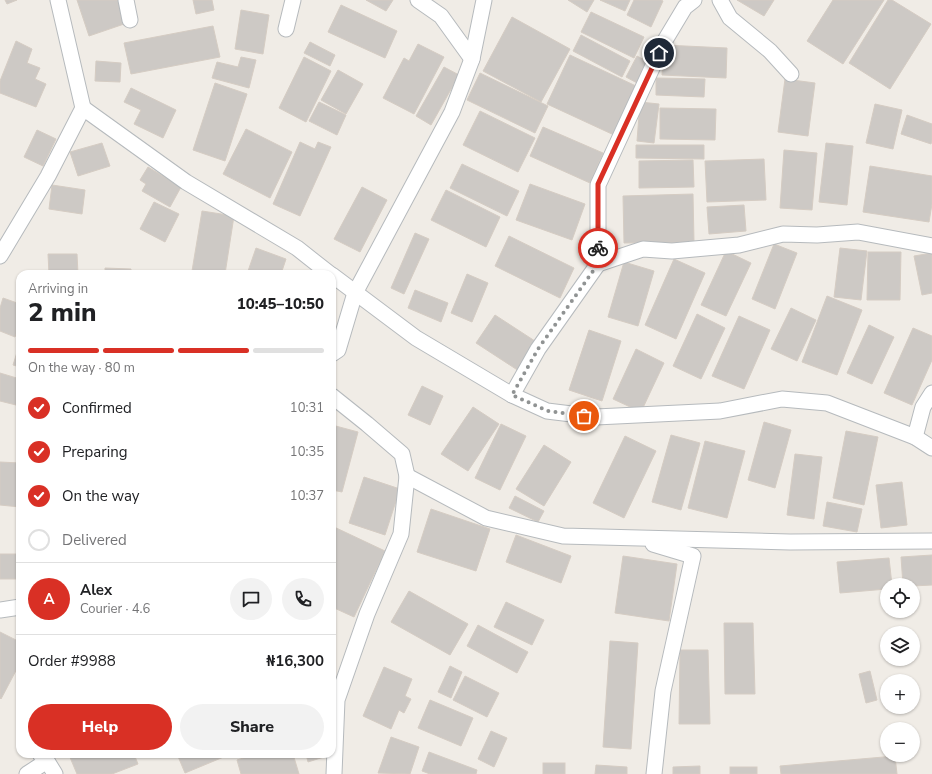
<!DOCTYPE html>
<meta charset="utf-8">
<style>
body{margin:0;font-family:"Nunito Sans",sans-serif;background:#f2f2f2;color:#202124;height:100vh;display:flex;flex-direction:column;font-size:15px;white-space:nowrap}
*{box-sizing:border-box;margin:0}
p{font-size:13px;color:#757577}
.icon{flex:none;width:22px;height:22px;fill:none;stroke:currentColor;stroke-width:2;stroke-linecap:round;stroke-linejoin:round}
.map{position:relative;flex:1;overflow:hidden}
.drawer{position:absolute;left:16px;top:270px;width:320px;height:488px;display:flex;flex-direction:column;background:#fff;border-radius:12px;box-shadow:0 1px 3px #0004}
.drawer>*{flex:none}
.fabs{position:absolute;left:880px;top:578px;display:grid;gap:8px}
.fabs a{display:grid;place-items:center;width:40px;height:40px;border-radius:50%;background:#fff;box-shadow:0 1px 3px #0004;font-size:20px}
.pin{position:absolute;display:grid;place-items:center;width:34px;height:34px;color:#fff;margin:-17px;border:2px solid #fff;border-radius:50%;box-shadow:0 1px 4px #0007}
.courier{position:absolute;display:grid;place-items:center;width:40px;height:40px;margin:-20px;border:3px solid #d93025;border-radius:50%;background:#fff;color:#222;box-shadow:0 1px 5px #0007}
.headline em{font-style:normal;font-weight:800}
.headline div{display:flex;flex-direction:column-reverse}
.headline{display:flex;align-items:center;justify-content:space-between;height:68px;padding:0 12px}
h1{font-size:26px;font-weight:800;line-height:30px}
.bar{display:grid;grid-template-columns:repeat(4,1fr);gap:6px 4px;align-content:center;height:48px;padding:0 12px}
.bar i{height:5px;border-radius:3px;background:#e0e0e0}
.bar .active{background:#d93025}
.bar p{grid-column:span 4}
.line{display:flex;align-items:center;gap:10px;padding:0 12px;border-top:1px solid #e0e0e0}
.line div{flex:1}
.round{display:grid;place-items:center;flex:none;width:42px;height:42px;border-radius:21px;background:#f2f2f2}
ol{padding:0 12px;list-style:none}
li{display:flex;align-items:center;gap:12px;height:44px}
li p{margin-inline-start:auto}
li .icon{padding:4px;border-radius:50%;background:#d93025;color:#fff;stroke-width:4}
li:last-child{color:#757577}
li i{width:22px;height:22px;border:2px solid #e0e0e0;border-radius:50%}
.action{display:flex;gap:8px;margin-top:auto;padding:8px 12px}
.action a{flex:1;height:46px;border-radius:24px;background:#d93025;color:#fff;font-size:16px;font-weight:800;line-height:46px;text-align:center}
.action a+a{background:#f2f2f2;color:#202124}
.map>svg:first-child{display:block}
.building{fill:#cdc9c5;stroke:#d5ccc3}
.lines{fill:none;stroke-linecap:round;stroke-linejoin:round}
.street-casing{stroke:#b6babd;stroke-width:17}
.street{stroke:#fff;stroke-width:15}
.done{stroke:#909393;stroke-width:4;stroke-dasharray:0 7.2}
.route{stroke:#d93025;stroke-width:5}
</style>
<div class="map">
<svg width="932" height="774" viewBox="0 0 932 774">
<rect width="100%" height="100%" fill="#f0ece6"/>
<g class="building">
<polygon points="5,0 17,0 7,4"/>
<polygon points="77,0 119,0 127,23 89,36"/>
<polygon points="193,0 212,0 214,10 196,14"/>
<polygon points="366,0 393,0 386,11"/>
<polygon points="568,0 594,0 587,12"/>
<polygon points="600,0 630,0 625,11"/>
<polygon points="634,0 661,0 663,1 651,27 627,15"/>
<polygon points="737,0 774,0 764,16"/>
<polygon points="833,0 884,0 843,64 807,41"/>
<polygon points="888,0 892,0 931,24 890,89 849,63"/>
<polygon points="341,5 397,31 385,58 328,32"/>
<polygon points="241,10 269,15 263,54 235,49"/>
<polygon points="591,12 644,37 634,58 581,32"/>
<polygon points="512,17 570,49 541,102 483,71"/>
<polygon points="213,26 220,57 131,74 124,43"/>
<polygon points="581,35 630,61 622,77 573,51"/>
<polygon points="16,41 32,49 27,63 40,68 35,79 46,84 36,107 0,93 0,81"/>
<polygon points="310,42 335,55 330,66 304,53"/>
<polygon points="418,44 444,57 414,114 383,98 404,58 409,61"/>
<polygon points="664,45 727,48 726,78 662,75"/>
<polygon points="570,55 636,86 614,135 547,104"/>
<polygon points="637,56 650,63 639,84 626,77"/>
<polygon points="241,57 256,60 249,88 212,78 217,62 238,67"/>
<polygon points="304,57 331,71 306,122 279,108"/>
<polygon points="96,61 121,63 120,82 95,81"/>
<polygon points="444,67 459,75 431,125 416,116"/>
<polygon points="338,70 363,84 346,114 321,100"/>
<polygon points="480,73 548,106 535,133 467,100"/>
<polygon points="656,78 705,79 704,97 656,95"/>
<polygon points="785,79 815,83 808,136 778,132"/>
<polygon points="215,83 247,94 225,161 193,150"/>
<polygon points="131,88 176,110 163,138 134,124 141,110 124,102"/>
<polygon points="319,102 346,115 337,135 309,121"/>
<polygon points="640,102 659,104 654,143 637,141"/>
<polygon points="875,104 902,110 893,149 866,143"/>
<polygon points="660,108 716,109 715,140 660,139"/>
<polygon points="480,111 535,138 518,172 463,145"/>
<polygon points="907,115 932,124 932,140 931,144 901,134"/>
<polygon points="543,127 603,153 590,183 530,156"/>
<polygon points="246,129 292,152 270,198 223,174"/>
<polygon points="37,130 56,139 43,166 24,157"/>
<polygon points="300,142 315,149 318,142 331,147 300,216 273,204"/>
<polygon points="102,143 110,166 78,176 70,152"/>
<polygon points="826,143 853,146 847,205 819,202"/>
<polygon points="636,145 704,145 704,159 636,158"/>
<polygon points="784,150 817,153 812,210 780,208"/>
<polygon points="764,159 766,200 707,202 705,161"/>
<polygon points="693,160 694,187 639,188 639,161"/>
<polygon points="462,164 519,191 507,216 450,188"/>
<polygon points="870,166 932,176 932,204 929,222 863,212"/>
<polygon points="148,167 181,187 170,207 142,191 146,184 140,180"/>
<polygon points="530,184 585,204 572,240 516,220"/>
<polygon points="52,185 85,190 82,214 49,209"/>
<polygon points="362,187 387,200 360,252 334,239"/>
<polygon points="446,190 500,217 486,247 431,220"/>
<polygon points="693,194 694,242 624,243 623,196"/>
<polygon points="154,202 179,214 165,242 140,229"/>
<polygon points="744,205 746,231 709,234 707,207"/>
<polygon points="202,211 234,216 225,274 207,274 192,271"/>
<polygon points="415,233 429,239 404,294 391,288"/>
<polygon points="509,236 574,268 560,298 495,266"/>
<polygon points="774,244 797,253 775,309 752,299"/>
<polygon points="256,248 286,259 281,274 247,274"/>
<polygon points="840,248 867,251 861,300 834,297"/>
<polygon points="726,251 751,263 726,316 701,305"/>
<polygon points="868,252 901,252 900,300 867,300"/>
<polygon points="932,253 932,293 922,295 914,256"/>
<polygon points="48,254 77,254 78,274 49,274"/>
<polygon points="674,259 705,273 676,339 645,325"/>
<polygon points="624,262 654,271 638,326 608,317"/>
<polygon points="105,268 131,269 131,274 105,274"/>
<polygon points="467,274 488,283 472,322 451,313"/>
<polygon points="415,290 448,303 441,322 408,308"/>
<polygon points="827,296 862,310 837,375 802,362"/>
<polygon points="3,298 20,304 20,323 15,337 0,331 0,308"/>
<polygon points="791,308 816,320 797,361 771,349"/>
<polygon points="697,314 725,328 701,379 673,366"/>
<polygon points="495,315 538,343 519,371 476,343"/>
<polygon points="739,316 770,330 744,389 712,376"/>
<polygon points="869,325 894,337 872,384 847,373"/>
<polygon points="913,328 932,336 932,360 912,405 884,393"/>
<polygon points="589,330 621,341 602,401 569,390"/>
<polygon points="19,346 20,346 20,367 13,365"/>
<polygon points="636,349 664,363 641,412 613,399"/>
<polygon points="0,373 20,379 20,406 0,401"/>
<polygon points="422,386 443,396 430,425 408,415"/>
<polygon points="473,407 499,424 468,471 441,454"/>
<polygon points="764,422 791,430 775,488 748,480"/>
<polygon points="501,424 526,436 500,490 475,478"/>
<polygon points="332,425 358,432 342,492 332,490"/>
<polygon points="846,431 878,437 864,505 833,498"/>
<polygon points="671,435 700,443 681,510 652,502"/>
<polygon points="625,436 656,451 624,518 593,503"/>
<polygon points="705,441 745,451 727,518 688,508"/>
<polygon points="544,445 571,462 544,506 516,489"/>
<polygon points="795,454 822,457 814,519 787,515"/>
<polygon points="0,462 20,463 20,507 0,505"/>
<polygon points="364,477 400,489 385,535 349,523"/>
<polygon points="902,482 907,525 881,528 876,485"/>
<polygon points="515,496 544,511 538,522 509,508"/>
<polygon points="827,502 862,509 857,532 823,526"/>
<polygon points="431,509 490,529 476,571 417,552"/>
<polygon points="332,526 385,551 354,617 332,607"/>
<polygon points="516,535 571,556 561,583 506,562"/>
<rect x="0" y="554" width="20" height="25"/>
<polygon points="932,555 932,585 913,586 913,585 903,585 901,557"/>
<polygon points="623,556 677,564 669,621 615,613"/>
<polygon points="889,558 892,585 887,585 887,589 840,593 837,562"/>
<polygon points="409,591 468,624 450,655 391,622"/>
<polygon points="506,602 544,620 532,645 494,627"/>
<polygon points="724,623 753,623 755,694 725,694"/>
<polygon points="478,625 528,652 517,673 467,646"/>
<polygon points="0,632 20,642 20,663 1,699 0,698"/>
<polygon points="610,641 638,643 631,749 603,747"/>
<polygon points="680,650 708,650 710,724 679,724"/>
<polygon points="450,666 462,672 451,698 438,692"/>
<polygon points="384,667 412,679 405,696 411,699 404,713 399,710 391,729 363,716"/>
<polygon points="870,671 877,700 866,703 859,674"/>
<polygon points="465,676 499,693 487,717 453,700"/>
<polygon points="430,700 473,718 461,746 418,728"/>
<polygon points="491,731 507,738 494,767 478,759"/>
<polygon points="391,737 419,747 410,774 378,773"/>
<polygon points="429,752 477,770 476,774 430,774 422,771"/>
<polygon points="71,754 134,754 138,764 112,774 77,774 69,755"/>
<polygon points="177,754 225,754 226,756 185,773"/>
<polygon points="256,754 293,754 299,774 241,774 237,760"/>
<polygon points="306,754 329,754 330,755 308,762"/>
<polygon points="895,756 897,774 781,774 780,766"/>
<rect x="543" y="763" width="22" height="11"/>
<polygon points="596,765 627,767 627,774 595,774"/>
<polygon points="700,766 700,774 673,774 673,767"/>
<rect x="730" y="767" width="27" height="7"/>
</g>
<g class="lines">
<g class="street-casing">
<g id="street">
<polyline points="126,0 130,20"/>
<polyline points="418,0 441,16 472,59"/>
<polyline points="720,0 730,18 770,51 791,74"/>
<polyline points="286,29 293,0"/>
<polyline points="83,108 186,182 297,248 330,274"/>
<polyline points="0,256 48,176 83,108 58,0"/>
<polyline points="598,264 643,249 672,251 739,245 783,234 817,235 858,232 932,246"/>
<polyline points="332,275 416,338 512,395 547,411 596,417 720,411 782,399 827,403 915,437 932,448"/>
<polyline points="332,354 338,350 355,293 452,112 472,59 484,0"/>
<polyline points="512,395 538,349 598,264 598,185 664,42 685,7 694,0"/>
<polyline points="332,396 367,424 402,454 407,476 401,534 367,614 337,700 334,774"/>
<polyline points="915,437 923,407 932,393"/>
<polyline points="407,476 486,518 563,536 790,542 932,541"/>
<polyline points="653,544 693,556 663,691 654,774"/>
<polyline points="0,610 20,607"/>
<polyline points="40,754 47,761 55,774"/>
<polyline points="27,774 47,761"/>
</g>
</g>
<use href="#street" class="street"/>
</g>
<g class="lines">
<polyline class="done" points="584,416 548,411 512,395 538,349 598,264 598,248"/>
<polyline class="route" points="598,248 598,184 659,53"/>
</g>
</svg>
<div class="fabs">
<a><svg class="icon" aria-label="locate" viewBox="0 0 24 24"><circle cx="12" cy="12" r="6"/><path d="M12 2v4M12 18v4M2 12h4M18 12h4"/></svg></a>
<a><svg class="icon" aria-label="layers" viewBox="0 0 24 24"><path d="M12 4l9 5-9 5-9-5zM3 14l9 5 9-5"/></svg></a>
<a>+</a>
<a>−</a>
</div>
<div class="pin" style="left:584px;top:416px;background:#ea580c"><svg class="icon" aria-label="bag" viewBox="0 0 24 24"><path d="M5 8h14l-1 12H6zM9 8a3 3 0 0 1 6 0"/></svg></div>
<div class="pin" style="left:659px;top:53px;background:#1f2937"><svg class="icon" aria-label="home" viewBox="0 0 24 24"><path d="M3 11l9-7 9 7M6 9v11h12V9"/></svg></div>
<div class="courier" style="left:598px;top:248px"><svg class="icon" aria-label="bike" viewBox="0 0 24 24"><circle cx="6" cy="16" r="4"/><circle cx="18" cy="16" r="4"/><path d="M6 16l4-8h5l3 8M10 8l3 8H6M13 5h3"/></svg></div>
<section class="drawer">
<div class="headline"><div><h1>2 min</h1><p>Arriving in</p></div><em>10:45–10:50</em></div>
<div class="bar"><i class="active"></i><i class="active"></i><i class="active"></i><i></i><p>On the way · 80 m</p></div>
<ol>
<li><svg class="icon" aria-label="check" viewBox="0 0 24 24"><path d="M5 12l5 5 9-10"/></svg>Confirmed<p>10:31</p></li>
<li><svg class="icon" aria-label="check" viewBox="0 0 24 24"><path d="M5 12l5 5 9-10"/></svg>Preparing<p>10:35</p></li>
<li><svg class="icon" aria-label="check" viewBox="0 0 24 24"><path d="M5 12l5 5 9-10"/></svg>On the way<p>10:37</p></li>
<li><i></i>Delivered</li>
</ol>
<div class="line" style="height:72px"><b class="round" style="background:#d93025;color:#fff">A</b><div><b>Alex</b><p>Courier · 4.6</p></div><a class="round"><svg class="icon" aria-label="chat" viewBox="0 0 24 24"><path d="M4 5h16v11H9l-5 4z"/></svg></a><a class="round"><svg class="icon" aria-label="phone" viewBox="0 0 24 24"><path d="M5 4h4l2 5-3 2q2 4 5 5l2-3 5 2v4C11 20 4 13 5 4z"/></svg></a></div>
<div class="line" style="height:52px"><div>Order #9988</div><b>₦16,300</b></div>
<div class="action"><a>Help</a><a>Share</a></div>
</section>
</div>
